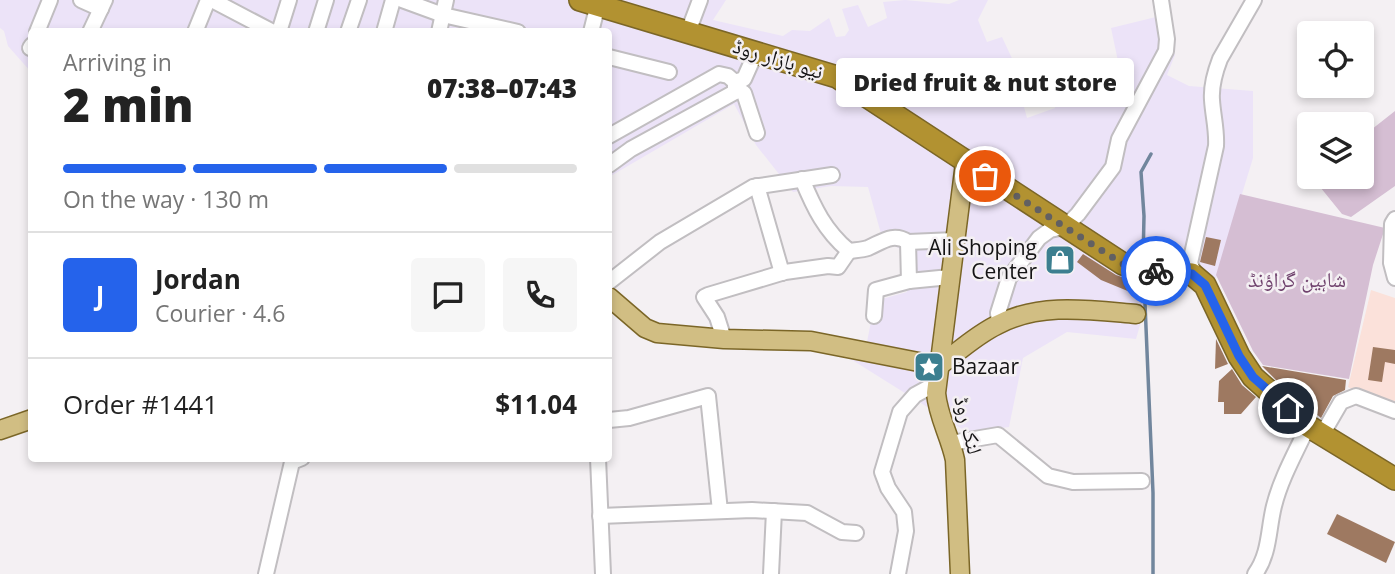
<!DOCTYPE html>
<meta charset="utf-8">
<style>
body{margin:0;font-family:"Open Sans","Noto Naskh Arabic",sans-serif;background:#f6f6f6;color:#222;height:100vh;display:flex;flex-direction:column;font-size:26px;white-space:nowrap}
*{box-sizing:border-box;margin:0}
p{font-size:23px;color:#767676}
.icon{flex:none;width:38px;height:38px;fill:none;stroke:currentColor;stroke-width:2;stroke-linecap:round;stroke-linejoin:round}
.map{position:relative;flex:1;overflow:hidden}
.details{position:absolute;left:28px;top:28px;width:584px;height:434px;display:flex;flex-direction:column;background:#fff;border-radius:7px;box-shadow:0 4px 10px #0003}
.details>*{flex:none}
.buttons{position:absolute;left:1297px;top:21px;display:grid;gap:14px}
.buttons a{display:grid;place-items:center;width:77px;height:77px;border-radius:7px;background:#fff;box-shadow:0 4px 10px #0003;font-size:35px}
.pin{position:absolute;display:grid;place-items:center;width:60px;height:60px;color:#fff;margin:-30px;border:4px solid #fff;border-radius:50%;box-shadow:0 2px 7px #0007}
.courier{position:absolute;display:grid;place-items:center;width:70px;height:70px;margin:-35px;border:5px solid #2563eb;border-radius:50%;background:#fff;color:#222;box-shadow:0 2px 9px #0007}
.bubble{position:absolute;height:49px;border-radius:7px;background:#fff;box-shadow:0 4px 10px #0003;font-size:23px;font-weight:800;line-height:49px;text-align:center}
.head em{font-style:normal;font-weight:800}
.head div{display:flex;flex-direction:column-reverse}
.head{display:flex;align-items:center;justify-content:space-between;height:119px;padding:0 35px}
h1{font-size:46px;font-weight:800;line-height:52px}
.bar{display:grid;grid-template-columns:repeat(4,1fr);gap:10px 7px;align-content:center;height:84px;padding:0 35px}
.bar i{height:9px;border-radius:5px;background:#e0e0e0}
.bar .on{background:#2563eb}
.bar p{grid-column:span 4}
.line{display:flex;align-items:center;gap:18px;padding:0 35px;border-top:2px solid #e0e0e0}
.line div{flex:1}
.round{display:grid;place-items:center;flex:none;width:74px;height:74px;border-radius:7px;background:#f6f6f6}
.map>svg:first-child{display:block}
.commercial{fill:#ece3f8}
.industrial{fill:#fbe1da}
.green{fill:#d5bed3}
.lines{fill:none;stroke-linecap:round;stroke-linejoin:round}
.stream{stroke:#71869d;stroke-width:3.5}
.building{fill:#9e7961}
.minor-casing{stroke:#c1bec1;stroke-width:18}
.major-casing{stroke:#7b6627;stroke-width:21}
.highway-casing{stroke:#7b6627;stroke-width:24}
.minor{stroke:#fff;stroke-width:14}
.major{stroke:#d1be83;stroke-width:18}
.highway{stroke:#b29231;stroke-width:21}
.done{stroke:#626062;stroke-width:7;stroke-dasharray:0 12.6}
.route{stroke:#2563eb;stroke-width:9}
.labels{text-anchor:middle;stroke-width:5;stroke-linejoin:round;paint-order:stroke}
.street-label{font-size:21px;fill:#141314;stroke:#f4f0f3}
.poi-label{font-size:21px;fill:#141314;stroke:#f4f0f3;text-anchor:end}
.park-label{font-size:21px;fill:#70436e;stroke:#f4f0f3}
</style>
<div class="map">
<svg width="1395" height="574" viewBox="0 0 1395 574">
<rect width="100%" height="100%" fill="#f4f0f3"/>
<polygon class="commercial" points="0,0 726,0 713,20 783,36 792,30 810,31 829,18 836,37 845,36 849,30 842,9 858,5 868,27 887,18 883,2 905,0 949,4 959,0 988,0 978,20 987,42 1002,37 1016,67 1015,73 1027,118 1055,108 1056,101 1072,96 1064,64 1074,61 1081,79 1119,66 1111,28 1156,17 1175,55 1167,75 1189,86 1253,91 1253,158 1216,279 1149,294 1136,339 1067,332 1023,358 1009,427 967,432 814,336 867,342 875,301 907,292 903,250 883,241 868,187 831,186 793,192 756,145 734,104 609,177 609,32 32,32 31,72 8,46 4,31 0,28"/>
<polygon class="industrial" points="1371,290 1395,298 1395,406 1365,396 1348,387"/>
<g class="green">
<polygon points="1395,111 1395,186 1351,217 1342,214 1312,177 1362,177 1362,137"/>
<polygon points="1240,194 1385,228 1373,265 1349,379 1263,365 1253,351 1216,275"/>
</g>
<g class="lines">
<g class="stream">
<polyline points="1143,261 1144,216 1141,172 1151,154"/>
<polyline points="1144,280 1153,493 1153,574"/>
</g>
</g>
<g class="building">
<polygon points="1206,237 1221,240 1215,266 1200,262"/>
<polygon points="1083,254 1116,275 1139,283 1135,294 1101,280 1077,262"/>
<polygon points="1216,339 1228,364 1215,369"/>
<polygon points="1373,347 1395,350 1395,364 1385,362 1382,382 1368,380"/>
<polygon points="1262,366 1346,380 1345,390 1333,396 1321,418 1282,385 1284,382 1277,381"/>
<polygon points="1232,369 1242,385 1256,397 1241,414 1224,414 1224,402 1218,402 1219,381"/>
<polygon points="1337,514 1395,542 1386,563 1327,534"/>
</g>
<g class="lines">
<g class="minor-casing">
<g id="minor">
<polyline points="81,0 101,9"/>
<polyline points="212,0 273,32"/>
<polyline points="402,0 443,15 518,32"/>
<polyline points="37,32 50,0"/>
<polyline points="90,32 105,0"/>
<polyline points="195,32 208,0"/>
<polyline points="279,32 289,0"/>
<polyline points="316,32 326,0"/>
<polyline points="348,32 359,0"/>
<polyline points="384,32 393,0"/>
<polyline points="439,32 446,0"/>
<polyline points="591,32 599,0"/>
<polyline points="688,32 700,0"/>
<polyline points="30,48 32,45"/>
<polyline points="609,57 669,72"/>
<polyline points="735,92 739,90 744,93 757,133"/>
<polyline points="609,136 719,74 728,76 735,82 744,79 756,52"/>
<polyline points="609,165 631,149 735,92 735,82"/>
<path d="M802 179C814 208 825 231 849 251 855 250 862 250 868 248 882 242 893 232 908 242"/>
<polyline points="757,186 782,273"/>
<polyline points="1395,219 1392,224 1391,263 1395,278"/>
<polyline points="950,277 909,281 908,242 955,240"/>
<path d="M1197 280 1190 263 1216 146C1217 130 1213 116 1212 100 1211 87 1215 72 1220 59L1254 0"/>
<polyline points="609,282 660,242 753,187 832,175"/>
<polyline points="874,316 876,290 909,281"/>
<polyline points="999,323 998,313 1009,278 1039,238 1050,230 1065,227 1078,214 1113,167 1119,139 1166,51 1167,39 1161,0"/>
<polyline points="724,339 717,317 704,297 708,295 785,272 828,266 838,267 849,251"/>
<polyline points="609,420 629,418 708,396 720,511"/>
<polyline points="1323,433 1341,402 1356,396 1395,411"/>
<polyline points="951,443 998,435 1048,476 1073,482 1142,481"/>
<polyline points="598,458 603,574"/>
<polyline points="600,516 752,510 807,513 842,532 856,533"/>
<polyline points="266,574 292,462 302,458"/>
<polyline points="771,574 774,511"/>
<polyline points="898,574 906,531 904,512 888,488 882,472 900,412 915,395 937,383"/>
<path d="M1255 574C1270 553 1268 530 1274 506 1281 478 1296 452 1308 426"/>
</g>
</g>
<g class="major-casing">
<g id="major">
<path d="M609 297 645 328 657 333 724 339 811 341 939 366C958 352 976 335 997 325 1040 302 1090 310 1136 314"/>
<polyline points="0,430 32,419"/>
<path d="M960 574 955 460C950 436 938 417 936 393L965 163"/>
</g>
</g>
<g class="highway-casing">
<polyline id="highway" points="580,0 837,77 1123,264 1142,270 1192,274 1205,285 1239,356 1253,377 1308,426 1395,479"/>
</g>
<use href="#minor" class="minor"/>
<use href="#major" class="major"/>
<use href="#highway" class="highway"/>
</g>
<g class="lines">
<polyline class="done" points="985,176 1123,264 1156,271"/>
<polyline class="route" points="1156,271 1192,274 1205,285 1239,356 1253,377 1288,408"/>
</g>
<defs>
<g id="shop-square" transform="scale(1.575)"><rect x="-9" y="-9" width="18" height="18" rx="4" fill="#3c7f90" stroke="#f4f0f3"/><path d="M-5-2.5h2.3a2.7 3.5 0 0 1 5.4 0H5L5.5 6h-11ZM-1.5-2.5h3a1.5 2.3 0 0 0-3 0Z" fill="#fff"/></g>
<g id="sight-square" transform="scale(1.575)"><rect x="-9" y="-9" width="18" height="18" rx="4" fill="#3c7f90" stroke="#f4f0f3"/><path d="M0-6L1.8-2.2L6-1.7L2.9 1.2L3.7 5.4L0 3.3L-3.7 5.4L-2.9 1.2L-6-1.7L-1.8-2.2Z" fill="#fff"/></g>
</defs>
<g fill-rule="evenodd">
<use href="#shop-square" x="1060" y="260"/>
<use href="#sight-square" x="929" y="367"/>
</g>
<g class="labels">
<g class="street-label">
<text transform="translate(778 59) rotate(17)" y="7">نیو بازار روڈ</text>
<text transform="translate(968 425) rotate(76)" y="7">لنک روڈ</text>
</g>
<g class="poi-label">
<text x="1037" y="255">Ali Shoping<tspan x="1037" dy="24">Center</tspan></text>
<text x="952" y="374" text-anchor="start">Bazaar</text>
</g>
<g class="park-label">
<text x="1297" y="287">شاہین گراؤنڈ</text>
</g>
</g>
</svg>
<div class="buttons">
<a><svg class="icon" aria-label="locate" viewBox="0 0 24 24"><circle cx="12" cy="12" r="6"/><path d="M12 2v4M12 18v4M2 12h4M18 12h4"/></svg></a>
<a><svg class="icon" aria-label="layers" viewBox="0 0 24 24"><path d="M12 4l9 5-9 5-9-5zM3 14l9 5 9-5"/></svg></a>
</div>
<div class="pin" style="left:985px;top:176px;background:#ea580c"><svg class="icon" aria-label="bag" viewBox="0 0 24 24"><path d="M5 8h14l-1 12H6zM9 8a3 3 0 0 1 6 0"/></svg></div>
<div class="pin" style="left:1288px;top:408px;background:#1f2937"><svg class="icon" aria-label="home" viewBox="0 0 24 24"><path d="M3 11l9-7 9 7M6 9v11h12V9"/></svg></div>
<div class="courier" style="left:1156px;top:271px"><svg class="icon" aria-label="bike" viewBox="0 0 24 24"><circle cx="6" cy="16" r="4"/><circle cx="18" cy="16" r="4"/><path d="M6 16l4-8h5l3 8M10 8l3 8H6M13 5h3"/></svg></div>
<div class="bubble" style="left:836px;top:58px;width:298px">Dried fruit &amp; nut store</div>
<section class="details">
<div class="head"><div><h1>2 min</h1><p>Arriving in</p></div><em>07:38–07:43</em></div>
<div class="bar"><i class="on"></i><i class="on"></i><i class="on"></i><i></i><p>On the way · 130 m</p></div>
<div class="line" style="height:126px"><b class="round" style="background:#2563eb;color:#fff">J</b><div><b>Jordan</b><p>Courier · 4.6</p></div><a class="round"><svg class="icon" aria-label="chat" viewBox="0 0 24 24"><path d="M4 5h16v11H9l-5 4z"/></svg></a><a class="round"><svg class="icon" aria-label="phone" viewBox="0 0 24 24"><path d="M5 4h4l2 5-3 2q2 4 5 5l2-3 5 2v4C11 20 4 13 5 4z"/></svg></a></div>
<div class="line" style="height:91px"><div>Order #1441</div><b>$11.04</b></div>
</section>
</div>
